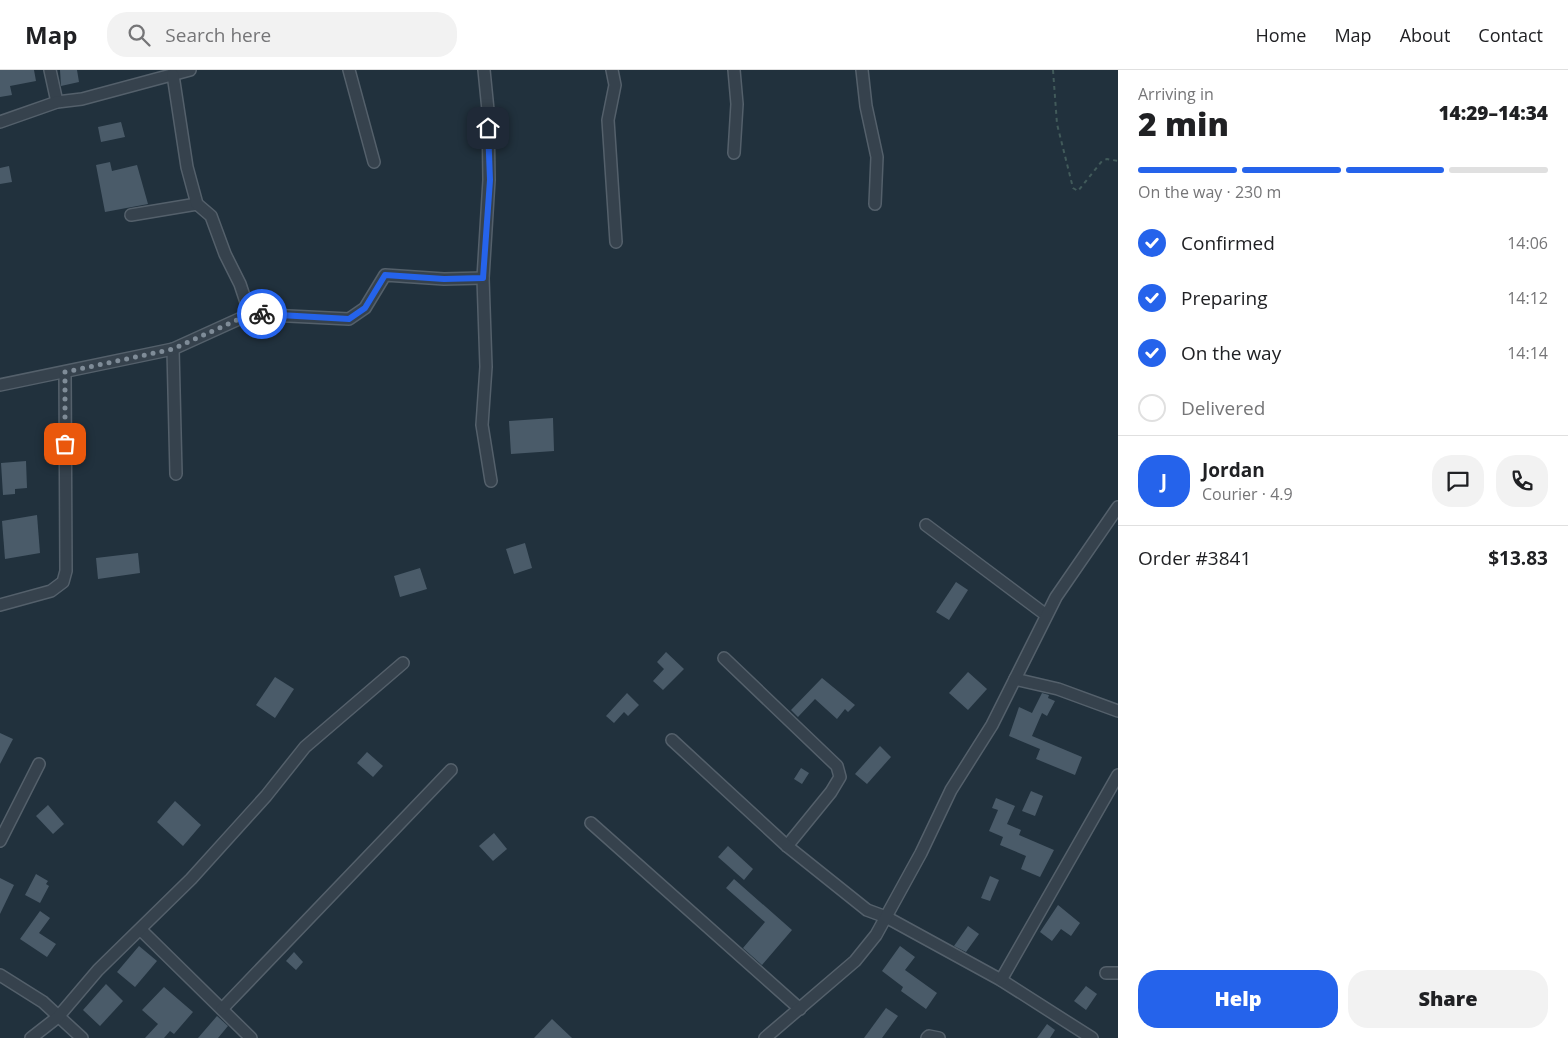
<!DOCTYPE html>
<meta charset="utf-8">
<style>
body{margin:0;font-family:"Open Sans",sans-serif;background:#f2f2f2;color:#202124;height:100vh;display:flex;flex-direction:column;font-size:19px;white-space:nowrap}
*{box-sizing:border-box;margin:0}
p{font-size:16px;color:#757577}
.icon{flex:none;width:28px;height:28px;fill:none;stroke:currentColor;stroke-width:2;stroke-linecap:round;stroke-linejoin:round}
.map{position:relative;flex:1;overflow:hidden}
.sheet{display:flex;flex-direction:column;background:#fff;width:450px}
.sheet>*{flex:none}
.pin{position:absolute;display:grid;place-items:center;width:42px;height:42px;color:#fff;margin:-21px;border-radius:10px;box-shadow:0 2px 8px #0006}
.courier{position:absolute;display:grid;place-items:center;width:50px;height:50px;margin:-25px;border:4px solid #2563eb;border-radius:50%;background:#fff;color:#222;box-shadow:0 1px 6px #0007}
.summary em{font-style:normal;font-weight:800}
.summary div{display:flex;flex-direction:column-reverse}
.summary{display:flex;align-items:center;justify-content:space-between;height:85px;padding:0 20px}
h1{font-size:32px;font-weight:800;line-height:38px}
.bar{display:grid;grid-template-columns:repeat(4,1fr);gap:8px 5px;align-content:center;height:60px;padding:0 20px}
.bar i{height:6px;border-radius:4px;background:#e0e0e0}
.bar .selected{background:#2563eb}
.bar p{grid-column:span 4}
.line{display:flex;align-items:center;gap:12px;padding:0 20px;border-top:1px solid #e0e0e0}
.line div{flex:1}
.round{display:grid;place-items:center;flex:none;width:52px;height:52px;border-radius:20px;background:#f2f2f2}
ol{padding:0 20px;list-style:none}
li{display:flex;align-items:center;gap:15px;height:55px}
li p{margin-inline-start:auto}
li .icon{padding:5px;border-radius:50%;background:#2563eb;color:#fff;stroke-width:4}
li:last-child{color:#757577}
li i{width:28px;height:28px;border:2px solid #e0e0e0;border-radius:50%}
.primary-button{display:flex;gap:10px;margin-top:auto;padding:10px 20px}
.primary-button a{flex:1;height:58px;border-radius:20px;background:#2563eb;color:#fff;font-size:20px;font-weight:800;line-height:58px;text-align:center}
.primary-button a+a{background:#f2f2f2;color:#202124}
header{display:flex;align-items:center;gap:30px;box-sizing:border-box;height:70px;padding:0 25px;background:#fff;border-bottom:1px solid #e0e0e0}
header strong{font-size:24px}
nav{display:flex;gap:28px;margin-inline-start:auto;font-size:18px}
.search{width:350px;height:45px;background:#f2f2f2;display:flex;align-items:center;gap:12px;box-sizing:border-box;padding:0 18px;border-radius:20px;color:#757577;font-size:19px}
main{display:flex;flex:1;min-height:0}
.map>svg:first-child{display:block}
.building{fill:#4a5b69}
.lines{fill:none;stroke-linecap:round;stroke-linejoin:round}
.minor-casing{stroke:#54606b;stroke-width:14}
.path{stroke:#415a5a;stroke-width:2;stroke-dasharray:4 4;stroke-linecap:butt}
.minor{stroke:#36424d;stroke-width:11}
.done{stroke:#7f8c98;stroke-width:5;stroke-dasharray:0 9}
.route{stroke:#2563eb;stroke-width:6}
</style>
<header>
<strong>Map</strong>
<div class="search"><svg class="icon" aria-label="search" viewBox="0 0 24 24"><circle cx="10" cy="10" r="6"/><path d="M15 15l6 6"/></svg>Search here</div>
<nav><a>Home</a><a>Map</a><a>About</a><a>Contact</a></nav>
</header>
<main>
<div class="map">
<svg width="1118" height="968" viewBox="0 0 1118 968">
<rect width="100%" height="100%" fill="#21313d"/>
<g class="building">
<polygon points="0,0 34,0 36,11 10,16 12,25 0,27"/>
<polygon points="60,0 77,0 79,12 61,16"/>
<polygon points="121,52 125,67 101,72 98,57"/>
<polygon points="110,92 112,101 137,95 148,134 105,142 96,95"/>
<polygon points="9,96 12,112 0,114 0,98"/>
<polygon points="553,348 554,381 511,384 509,351"/>
<polygon points="26,391 27,418 15,419 15,424 3,425 1,393"/>
<polygon points="37,445 40,483 5,489 2,451"/>
<polygon points="525,473 532,498 514,504 506,479"/>
<polygon points="138,483 140,503 98,509 96,488"/>
<polygon points="420,498 427,519 400,527 394,506"/>
<polygon points="956,512 968,520 949,550 936,542"/>
<polygon points="666,582 684,599 663,620 653,611 664,599 657,592"/>
<polygon points="968,602 987,619 968,640 949,623"/>
<polygon points="275,607 294,619 275,648 256,635"/>
<polygon points="822,608 855,635 848,642 845,639 837,649 815,629 798,647 791,640"/>
<polygon points="627,623 639,635 628,646 624,642 614,653 606,646"/>
<polygon points="1042,623 1049,625 1048,628 1055,631 1047,646 1042,643 1032,666 1082,687 1075,705 1036,689 1040,679 1009,666 1019,637 1032,643"/>
<polygon points="0,663 13,669 0,694"/>
<polygon points="880,676 891,687 867,714 855,704"/>
<polygon points="367,682 383,696 373,707 357,693"/>
<polygon points="801,698 809,703 802,714 794,709"/>
<polygon points="1031,721 1043,726 1035,746 1022,741"/>
<polygon points="996,728 1015,736 1007,754 1021,760 1019,765 1054,780 1040,807 1021,799 1026,786 1000,775 1003,767 989,761 998,740 992,738"/>
<polygon points="175,731 201,755 183,776 157,752"/>
<polygon points="48,735 64,754 53,764 36,746"/>
<polygon points="494,763 507,779 493,791 479,776"/>
<polygon points="728,776 753,799 744,810 718,787"/>
<polygon points="36,804 48,811 46,814 49,816 40,833 25,825"/>
<polygon points="990,806 999,810 990,831 981,828"/>
<polygon points="0,808 14,815 0,844"/>
<polygon points="734,809 792,860 762,895 743,878 765,852 726,818"/>
<polygon points="1058,835 1080,853 1071,866 1061,859 1052,871 1040,862"/>
<polygon points="40,841 50,848 39,863 56,874 47,887 20,869"/>
<polygon points="968,856 979,864 966,882 954,876"/>
<polygon points="139,876 157,891 135,917 117,902"/>
<polygon points="900,876 915,887 905,900 937,923 926,939 901,921 903,917 882,901"/>
<polygon points="294,882 303,892 296,900 286,891"/>
<polygon points="106,914 123,931 100,956 83,940"/>
<polygon points="1086,916 1097,924 1086,940 1074,931"/>
<polygon points="164,917 193,942 174,964 170,961 164,968 145,968 158,954 142,940"/>
<polygon points="886,938 898,946 882,968 864,968"/>
<polygon points="217,946 228,956 218,968 198,968"/>
<polygon points="552,949 572,968 534,968"/>
<polygon points="1047,954 1055,960 1050,968 1037,968"/>
</g>
<g class="lines">
<g class="minor-casing">
<g id="minor">
<polyline points="50,0 57,32"/>
<polyline points="349,0 374,92"/>
<polyline points="484,0 488,40 489,110 483,208 486,297 482,355 491,411"/>
<polyline points="612,0 615,15 608,50 616,172"/>
<polyline points="734,0 737,34 734,83"/>
<polyline points="862,0 866,36 877,87 875,134"/>
<polyline points="0,52 57,32 82,29 190,0"/>
<polyline points="131,145 197,134"/>
<polyline points="250,244 349,249 365,238 385,205 444,209 483,208"/>
<polyline points="173,279 176,404"/>
<polyline points="0,315 173,279 250,244 240,214 225,184 211,146 197,134 187,97 173,5"/>
<polyline points="926,455 1046,545"/>
<polyline points="0,535 51,521 63,512 66,501 65,302"/>
<polyline points="724,588 837,696 840,707 831,722 787,776"/>
<polyline points="1015,609 1058,619 1118,641"/>
<polyline points="672,670 787,776 867,840 886,847 1001,910 1092,968"/>
<polyline points="591,753 800,939"/>
<polyline points="0,771 39,694"/>
<polyline points="141,860 251,968"/>
<polyline points="1106,903 1118,903"/>
<polyline points="0,905 43,932 82,968"/>
<polyline points="1001,910 1118,705"/>
<polyline points="222,939 451,700"/>
<polyline points="31,968 58,947 98,900 191,809 266,726 305,677 403,593"/>
<polyline points="765,968 855,891 876,865 921,783 951,720 992,655 1056,527 1118,437"/>
<polyline points="927,968 929,966 939,968"/>
</g>
</g>
<polyline class="path" points="1053,0 1057,54 1073,118 1078,121 1102,91 1107,89 1118,91"/>
<use href="#minor" class="minor"/>
</g>
<g class="lines">
<polyline class="done" points="65,374 65,302 173,279 250,244 262,244"/>
<polyline class="route" points="262,244 349,249 365,238 385,205 444,209 483,208 490,110 488,58"/>
</g>
</svg>
<div class="pin" style="left:65px;top:374px;background:#ea580c"><svg class="icon" aria-label="bag" viewBox="0 0 24 24"><path d="M5 8h14l-1 12H6zM9 8a3 3 0 0 1 6 0"/></svg></div>
<div class="pin" style="left:488px;top:58px;background:#1f2937"><svg class="icon" aria-label="home" viewBox="0 0 24 24"><path d="M3 11l9-7 9 7M6 9v11h12V9"/></svg></div>
<div class="courier" style="left:262px;top:244px"><svg class="icon" aria-label="bike" viewBox="0 0 24 24"><circle cx="6" cy="16" r="4"/><circle cx="18" cy="16" r="4"/><path d="M6 16l4-8h5l3 8M10 8l3 8H6M13 5h3"/></svg></div>
</div>
<section class="sheet">
<div class="summary"><div><h1>2 min</h1><p>Arriving in</p></div><em>14:29–14:34</em></div>
<div class="bar"><i class="selected"></i><i class="selected"></i><i class="selected"></i><i></i><p>On the way · 230 m</p></div>
<ol>
<li><svg class="icon" aria-label="check" viewBox="0 0 24 24"><path d="M5 12l5 5 9-10"/></svg>Confirmed<p>14:06</p></li>
<li><svg class="icon" aria-label="check" viewBox="0 0 24 24"><path d="M5 12l5 5 9-10"/></svg>Preparing<p>14:12</p></li>
<li><svg class="icon" aria-label="check" viewBox="0 0 24 24"><path d="M5 12l5 5 9-10"/></svg>On the way<p>14:14</p></li>
<li><i></i>Delivered</li>
</ol>
<div class="line" style="height:90px"><b class="round" style="background:#2563eb;color:#fff">J</b><div><b>Jordan</b><p>Courier · 4.9</p></div><a class="round"><svg class="icon" aria-label="chat" viewBox="0 0 24 24"><path d="M4 5h16v11H9l-5 4z"/></svg></a><a class="round"><svg class="icon" aria-label="phone" viewBox="0 0 24 24"><path d="M5 4h4l2 5-3 2q2 4 5 5l2-3 5 2v4C11 20 4 13 5 4z"/></svg></a></div>
<div class="line" style="height:65px"><div>Order #3841</div><b>$13.83</b></div>
<div class="primary-button"><a>Help</a><a>Share</a></div>
</section>
</main>
